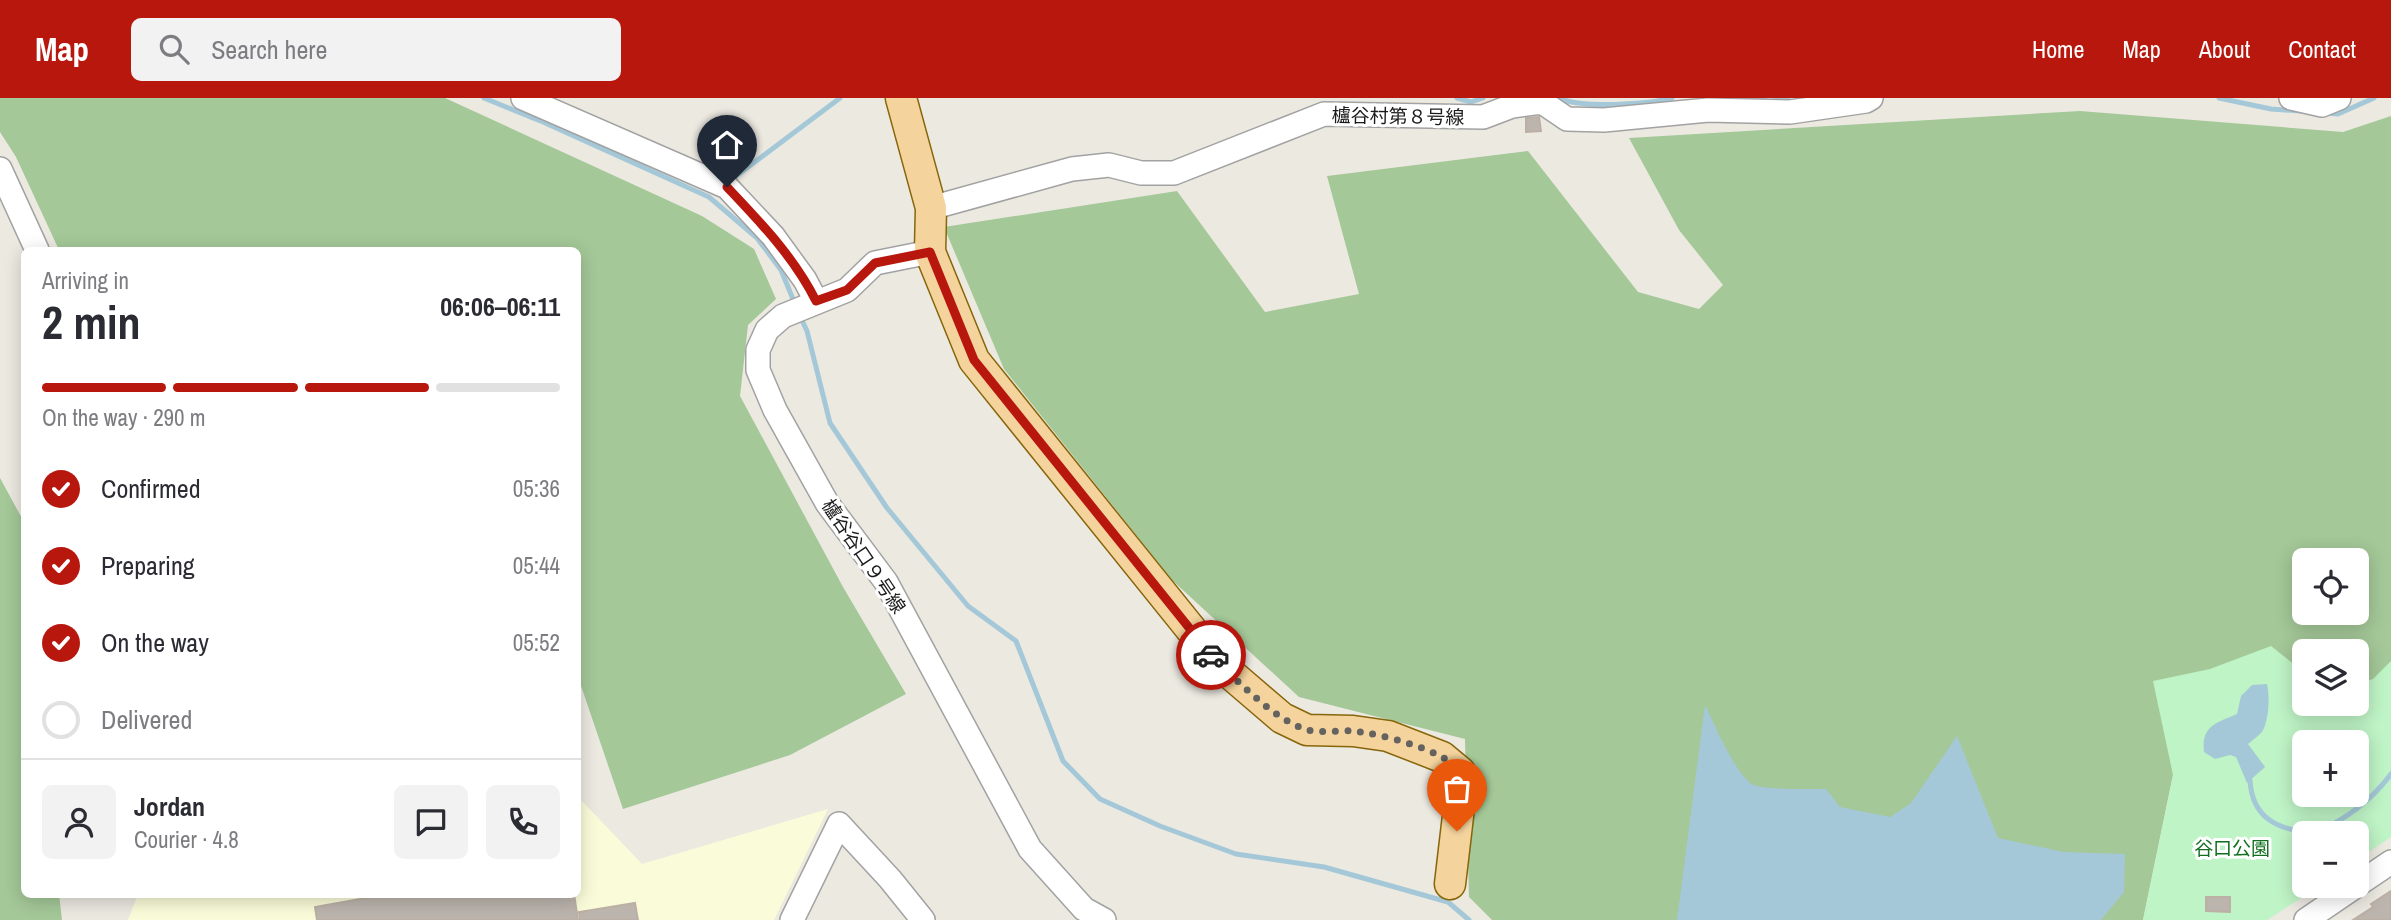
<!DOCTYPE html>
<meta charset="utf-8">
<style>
body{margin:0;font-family:"Archivo Narrow","Noto Sans JP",sans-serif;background:#f2f2f3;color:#2b2b33;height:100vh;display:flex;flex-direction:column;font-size:26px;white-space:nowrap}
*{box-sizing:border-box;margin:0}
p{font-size:23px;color:#7c7c81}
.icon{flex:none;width:38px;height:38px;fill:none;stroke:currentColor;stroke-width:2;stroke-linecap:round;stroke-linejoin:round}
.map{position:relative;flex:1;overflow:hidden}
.drawer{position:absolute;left:21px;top:149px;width:560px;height:651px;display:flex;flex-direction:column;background:#fff;border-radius:10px;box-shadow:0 4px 18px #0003}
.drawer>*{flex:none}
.fabs{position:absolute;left:2292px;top:450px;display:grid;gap:14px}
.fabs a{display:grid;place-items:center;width:77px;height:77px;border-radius:10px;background:#fff;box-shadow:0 4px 18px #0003;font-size:35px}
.pin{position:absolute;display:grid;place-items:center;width:60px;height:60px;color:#fff;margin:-72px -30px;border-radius:50% 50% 50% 0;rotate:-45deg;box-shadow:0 0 7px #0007}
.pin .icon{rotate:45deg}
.courier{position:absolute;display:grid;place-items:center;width:70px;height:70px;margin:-35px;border:5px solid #b8170e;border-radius:50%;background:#fff;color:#222;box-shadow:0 2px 9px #0007}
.summary em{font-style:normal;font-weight:700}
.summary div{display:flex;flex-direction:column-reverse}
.summary{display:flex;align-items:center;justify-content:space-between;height:119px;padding:0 21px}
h1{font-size:46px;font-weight:700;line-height:52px}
.bar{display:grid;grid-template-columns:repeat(4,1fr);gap:10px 7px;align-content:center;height:84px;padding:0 21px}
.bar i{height:9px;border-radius:5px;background:#e1e1e2}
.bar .on{background:#b8170e}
.bar p{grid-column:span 4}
.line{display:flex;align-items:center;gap:18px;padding:0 21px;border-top:2px solid #e1e1e2}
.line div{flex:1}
.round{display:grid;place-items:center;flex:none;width:74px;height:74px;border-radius:10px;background:#f2f2f3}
ol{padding:0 21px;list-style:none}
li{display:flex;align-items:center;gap:21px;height:77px}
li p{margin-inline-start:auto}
li .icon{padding:7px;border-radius:50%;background:#b8170e;color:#fff;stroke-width:4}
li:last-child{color:#7c7c81}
li i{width:38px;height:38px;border:4px solid #e1e1e2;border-radius:50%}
header{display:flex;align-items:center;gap:42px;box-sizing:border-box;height:98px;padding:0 35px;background:#b8170e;color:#fff}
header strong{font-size:33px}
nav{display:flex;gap:38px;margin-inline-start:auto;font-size:24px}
.search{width:490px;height:63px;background:#f2f2f3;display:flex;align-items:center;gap:18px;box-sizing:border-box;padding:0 24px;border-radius:10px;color:#7c7c81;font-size:26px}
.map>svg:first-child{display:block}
.education{fill:#fafcd9}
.forest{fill:#a4c898;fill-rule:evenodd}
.park{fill:#bff4c6;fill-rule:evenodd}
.water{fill:#a4c8d7}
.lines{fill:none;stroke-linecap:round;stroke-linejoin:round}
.stream{stroke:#a4c8d7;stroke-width:5}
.building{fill:#bcb5ae;stroke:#bcb0a4;stroke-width:2}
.minor-casing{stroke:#a2a2a2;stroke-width:26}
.major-casing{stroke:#87650a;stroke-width:33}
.minor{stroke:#fff;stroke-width:23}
.major{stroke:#f4d39d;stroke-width:30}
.done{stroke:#646360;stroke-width:7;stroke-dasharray:0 12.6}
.route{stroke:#b8170e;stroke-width:9}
.labels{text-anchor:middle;stroke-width:6;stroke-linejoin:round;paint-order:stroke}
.street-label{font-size:19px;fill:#1b1b1b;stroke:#fff}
.park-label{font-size:19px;fill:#126f1f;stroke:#fff}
</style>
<header>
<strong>Map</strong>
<div class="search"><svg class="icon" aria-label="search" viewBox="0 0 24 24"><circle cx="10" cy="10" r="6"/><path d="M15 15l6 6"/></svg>Search here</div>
<nav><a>Home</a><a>Map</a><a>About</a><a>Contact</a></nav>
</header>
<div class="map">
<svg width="2391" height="822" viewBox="0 0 2391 822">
<rect width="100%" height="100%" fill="#ece9e1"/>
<polygon class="education" points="578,699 642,766 828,711 774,822 128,822 138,796 578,796"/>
<g class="forest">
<polygon points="0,0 445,0 702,118 754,151 776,201 748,227 740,298 843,489 906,596 790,657 623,711 578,579 578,152 59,152 16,59 0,34"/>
<path d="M2080 13 2343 34 2391 18V599L2357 644 2299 606 2173 677 2143 822H1492L1469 799 1465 641 1299 599 1172 482 1004 271 944 129 1177 93 1265 214 1359 196 1327 78 1528 53 1638 194 1699 211 1723 187 1679 132 1629 40ZM2305 462H2357V514H2305ZM2305 553H2357V606H2305Z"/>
<polygon points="0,380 24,424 24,796 59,796 62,822 0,822"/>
</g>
<path class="park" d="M2271 548 2305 575V606H2357V586L2373 581 2391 563V739L2357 762V735H2305V788H2320L2267 822H2143L2173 677 2153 583 2210 571ZM2305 644H2357V696H2305Z"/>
<g class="water">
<path d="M2267 586C2270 599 2269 622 2262 634 2258 638 2253 642 2248 646L2265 669 2247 685 2236 659 2230 657 2215 661 2204 654C2201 628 2216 625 2237 616L2241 598 2252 587Z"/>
<path d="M1705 607C1714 625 1737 680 1754 687 1767 692 1810 691 1826 691L1840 709 1890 719 1911 705 1957 638 1998 740 2064 754 2125 756 2124 794 2101 822H1677Z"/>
</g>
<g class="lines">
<g class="stream">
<polyline points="484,0 543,24 709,99 757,140 781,172 795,206"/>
<polyline points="1457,0 1471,4 1483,0"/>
<path d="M1560 0C1580 11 1649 6 1672 0"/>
<polyline points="1756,0 1769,4 1788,0"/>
<polyline points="2219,0 2271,11 2301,13"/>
<polyline points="2325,15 2338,16 2374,0"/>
<polyline points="728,84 840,0"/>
<polyline points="800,218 807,233 830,325 887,410 968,508 1016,543 1063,663 1100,701 1160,728 1236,756 1324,769 1448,804 1469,822"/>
<path d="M2250 682C2252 720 2277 731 2310 735"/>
<path d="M2316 735C2347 720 2371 703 2391 676"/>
</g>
</g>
<g class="building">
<polygon points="1539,19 1541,33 1526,34 1526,20"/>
<polygon points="2391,793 2391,822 2353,822 2373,809 2371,806"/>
<polygon points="388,796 574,796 578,822 317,822 315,809"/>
<polygon points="2206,799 2230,799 2230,814 2206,813"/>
<polygon points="635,805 638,822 580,822 579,814"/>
</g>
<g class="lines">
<g class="minor-casing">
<g id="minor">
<polyline points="523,0 727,89 773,138 805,182 816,203"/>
<polyline points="2291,0 2322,7 2339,0"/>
<polyline points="0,71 37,152"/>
<polyline points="931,110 1072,71 1109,67 1141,75 1174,75 1324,16 1483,19 1512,8 1542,4 1567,21 1604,22 1708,12 1790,14 1866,3 1871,0"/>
<polyline points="930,154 875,165 847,192 783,218 767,232 758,252 758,272 775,312 827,405 886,484 1030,751 1084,811 1104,822"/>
<polyline points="2357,787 2391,764"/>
<polyline points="792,822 839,726 890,781 923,822"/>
<polyline points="2306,822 2356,788"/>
</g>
</g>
<g class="major-casing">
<polyline id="major" points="901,0 931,110 930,154 974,262 1219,566 1282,620 1307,632 1353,633 1388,638 1442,659 1460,674 1462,684 1450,786"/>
</g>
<use href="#minor" class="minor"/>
<use href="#major" class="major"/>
</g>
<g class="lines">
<path class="done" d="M1211 557 1219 566C1245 589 1271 618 1304 631 1318 636 1337 632 1352 633 1377 635 1447 652 1460 674 1467 685 1459 720 1457 733"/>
<path class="route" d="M727 89C761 125 794 159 816 203L847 192 875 165 930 154 974 262 1211 557"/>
</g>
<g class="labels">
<g class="street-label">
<text transform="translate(1398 18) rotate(1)" y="7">櫨谷村第８号線</text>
<text transform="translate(864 458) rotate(56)" y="7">櫨谷谷口９号線</text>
</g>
<g class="park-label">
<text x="2232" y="757">谷口公園</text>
</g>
</g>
</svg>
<div class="fabs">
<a><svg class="icon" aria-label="locate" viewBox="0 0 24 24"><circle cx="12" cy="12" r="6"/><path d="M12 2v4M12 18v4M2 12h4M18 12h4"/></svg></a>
<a><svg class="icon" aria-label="layers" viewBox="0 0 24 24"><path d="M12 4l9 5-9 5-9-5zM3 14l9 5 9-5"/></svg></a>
<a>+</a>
<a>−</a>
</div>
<div class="pin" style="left:1457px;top:733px;background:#ea580c"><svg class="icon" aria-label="bag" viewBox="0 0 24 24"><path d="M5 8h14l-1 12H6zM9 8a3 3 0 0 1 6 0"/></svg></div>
<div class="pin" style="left:727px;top:89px;background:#1f2937"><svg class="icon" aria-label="home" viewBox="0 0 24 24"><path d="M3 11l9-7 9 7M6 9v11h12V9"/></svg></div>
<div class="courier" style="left:1211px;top:557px"><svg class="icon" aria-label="car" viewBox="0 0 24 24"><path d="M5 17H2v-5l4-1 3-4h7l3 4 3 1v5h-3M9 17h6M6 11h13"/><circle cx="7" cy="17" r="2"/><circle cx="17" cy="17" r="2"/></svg></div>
<section class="drawer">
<div class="summary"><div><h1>2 min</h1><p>Arriving in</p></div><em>06:06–06:11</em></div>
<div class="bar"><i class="on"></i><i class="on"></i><i class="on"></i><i></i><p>On the way · 290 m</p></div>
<ol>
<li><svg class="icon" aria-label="check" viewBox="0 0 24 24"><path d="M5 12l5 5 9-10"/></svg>Confirmed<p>05:36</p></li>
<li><svg class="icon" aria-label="check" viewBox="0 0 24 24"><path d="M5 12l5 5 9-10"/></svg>Preparing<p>05:44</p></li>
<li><svg class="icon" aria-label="check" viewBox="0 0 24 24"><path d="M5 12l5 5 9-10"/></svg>On the way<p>05:52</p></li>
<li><i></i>Delivered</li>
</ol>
<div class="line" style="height:126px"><a class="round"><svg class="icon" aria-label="person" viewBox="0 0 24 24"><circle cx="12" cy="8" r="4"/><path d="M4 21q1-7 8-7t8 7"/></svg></a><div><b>Jordan</b><p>Courier · 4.8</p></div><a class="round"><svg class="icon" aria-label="chat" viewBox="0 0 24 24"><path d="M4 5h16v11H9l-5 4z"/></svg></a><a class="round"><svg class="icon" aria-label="phone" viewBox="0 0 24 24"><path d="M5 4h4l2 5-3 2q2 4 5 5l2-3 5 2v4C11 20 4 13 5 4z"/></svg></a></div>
</section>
</div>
